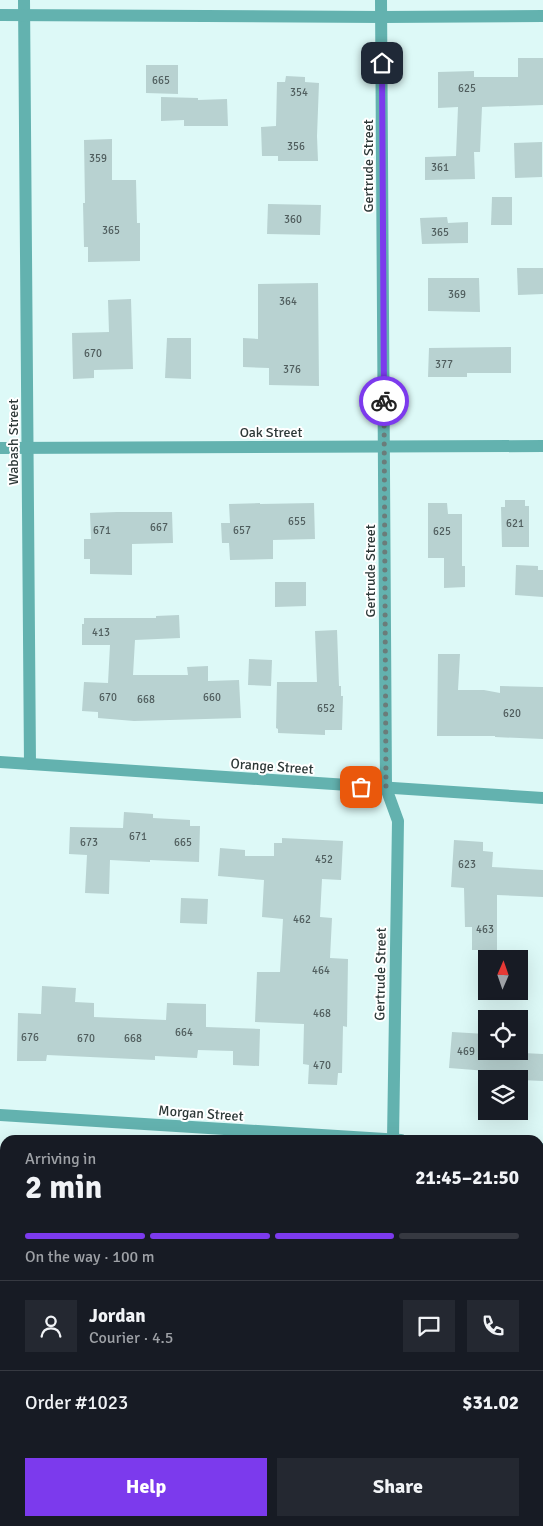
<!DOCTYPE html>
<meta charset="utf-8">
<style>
body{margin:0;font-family:Signika,sans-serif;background:#242831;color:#f1f3f6;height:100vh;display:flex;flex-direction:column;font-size:19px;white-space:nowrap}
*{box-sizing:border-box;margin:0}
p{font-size:16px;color:#9ea1a6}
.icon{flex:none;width:28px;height:28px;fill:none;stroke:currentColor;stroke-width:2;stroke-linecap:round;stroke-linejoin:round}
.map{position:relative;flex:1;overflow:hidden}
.panel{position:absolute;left:0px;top:1135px;width:544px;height:391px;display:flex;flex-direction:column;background:#171b24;border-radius:15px 15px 0 0;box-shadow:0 5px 20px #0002}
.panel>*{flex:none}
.needle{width:32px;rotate:2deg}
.controls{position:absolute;left:478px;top:950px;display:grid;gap:10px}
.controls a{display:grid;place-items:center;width:50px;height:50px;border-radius:0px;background:#171b24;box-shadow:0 5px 20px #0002;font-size:25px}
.pin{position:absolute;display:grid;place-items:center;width:42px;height:42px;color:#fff;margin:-21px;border-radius:10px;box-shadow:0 2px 8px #0006}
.courier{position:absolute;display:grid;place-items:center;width:50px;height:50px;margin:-25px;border:4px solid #7c3aed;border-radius:50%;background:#fff;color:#222;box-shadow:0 1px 6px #0007}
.head em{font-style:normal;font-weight:700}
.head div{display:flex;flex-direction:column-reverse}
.head{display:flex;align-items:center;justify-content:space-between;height:85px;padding:0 25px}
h1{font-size:32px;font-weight:700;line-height:38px}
.bar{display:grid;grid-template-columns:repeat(4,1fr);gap:8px 5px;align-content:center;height:60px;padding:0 25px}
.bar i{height:6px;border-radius:4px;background:#363941}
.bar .selected{background:#7c3aed}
.bar p{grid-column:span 4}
.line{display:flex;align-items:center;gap:12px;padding:0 25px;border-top:1px solid #363941}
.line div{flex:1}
.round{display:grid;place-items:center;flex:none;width:52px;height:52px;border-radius:0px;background:#242831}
.cta{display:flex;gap:10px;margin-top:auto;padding:10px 25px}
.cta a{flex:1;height:58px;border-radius:0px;background:#7c3aed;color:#fff;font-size:20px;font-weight:700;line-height:58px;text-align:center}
.cta a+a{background:#242831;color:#f1f3f6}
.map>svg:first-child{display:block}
.building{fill:#b8d2d1}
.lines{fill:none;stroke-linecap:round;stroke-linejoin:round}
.minor{stroke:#63b2af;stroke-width:12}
.done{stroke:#6b7c7a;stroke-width:5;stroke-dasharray:0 9}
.route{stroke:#7c3aed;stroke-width:6}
.labels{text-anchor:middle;stroke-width:4;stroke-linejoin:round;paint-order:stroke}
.number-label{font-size:11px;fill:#505e5e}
.street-label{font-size:14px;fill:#2d3837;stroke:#fff}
</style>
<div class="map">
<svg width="543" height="1526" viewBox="0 0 543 1526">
<rect width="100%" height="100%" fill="#ddf9f7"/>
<g class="building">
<polygon points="518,58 543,58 543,105 482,107 480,152 474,152 475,179 425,180 425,157 456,156 458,107 438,108 438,72 474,71 474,77 518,77"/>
<polygon points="146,65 178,65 178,94 146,93"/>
<polygon points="286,76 305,77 305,82 319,83 317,136 318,161 278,161 278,156 262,156 261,127 276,126 277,82 285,82"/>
<polygon points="161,97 198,98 198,100 227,99 228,126 184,126 184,120 161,121"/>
<polygon points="112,139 112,180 136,180 137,223 140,223 140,261 88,262 88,247 84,247 83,203 85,203 84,140"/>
<polygon points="542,142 542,177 515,178 514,143"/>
<polygon points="492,197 512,197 512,225 491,225"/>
<polygon points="268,204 321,205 320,235 267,234"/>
<polygon points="447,217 448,223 468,222 468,243 422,244 420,218"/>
<polygon points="517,268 543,268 543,294 518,295"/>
<polygon points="428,278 479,278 480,312 428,311"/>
<polygon points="318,283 319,386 269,385 269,368 243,367 243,338 258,339 258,284"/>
<polygon points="131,299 133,369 94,370 94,378 73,379 72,333 109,332 108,300"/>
<polygon points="167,338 191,338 191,379 165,378"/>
<polygon points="511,347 511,373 467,373 467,377 428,377 429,348"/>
<polygon points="505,500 525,500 525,506 529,506 529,547 502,547 501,507 505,507"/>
<polygon points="260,503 260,504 314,503 315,539 273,540 273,559 230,560 229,543 222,543 221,523 230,523 229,504"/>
<polygon points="428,503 447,503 448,514 462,514 462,566 465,566 465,587 444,588 444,558 428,558"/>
<polygon points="117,512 172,512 173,543 132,544 132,575 90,574 90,559 84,559 84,539 91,539 90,513"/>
<polygon points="516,565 538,566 538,570 543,570 543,597 515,595"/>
<polygon points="275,582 306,582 306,606 275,607"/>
<polygon points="179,615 180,638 135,640 133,675 188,675 187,667 208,666 208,681 239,680 241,718 134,721 98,718 98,712 82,711 84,682 108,683 110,645 82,645 82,624 84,624 84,618 156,618 156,616"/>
<polygon points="337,630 339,686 341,686 341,696 343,696 342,730 325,730 325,735 278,733 278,729 276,728 277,682 317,682 315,631"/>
<polygon points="438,654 460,654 458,690 484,690 500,693 500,686 543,687 543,739 495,737 495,736 437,736"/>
<polygon points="249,659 272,660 271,686 248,685"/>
<polygon points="124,812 153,814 153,818 190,820 190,826 200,826 199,862 150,860 150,862 110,860 109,894 85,893 87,855 69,854 70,827 123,828"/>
<polygon points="282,838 343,841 341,880 322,879 320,917 332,918 330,958 348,959 347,1027 343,1026 342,1073 338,1073 337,1085 308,1084 309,1065 303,1064 304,1024 255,1022 257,972 280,972 283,919 262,917 264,880 218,876 220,848 245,850 245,856 274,856 274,843 282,843"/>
<polygon points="454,840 483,842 483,851 493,852 492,867 543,870 543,897 497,895 497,950 472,950 472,927 465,927 464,888 451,887"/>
<polygon points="181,898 208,899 207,924 180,923"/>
<polygon points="42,986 76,988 75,1002 94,1003 94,1017 166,1020 167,1003 206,1004 206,1027 260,1029 259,1066 233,1065 233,1051 198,1050 197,1058 155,1056 155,1060 47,1055 46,1061 17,1061 18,1013 41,1014"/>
<polygon points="452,1032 486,1034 486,1051 519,1051 519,1049 523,1049 523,1053 543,1054 543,1081 499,1079 500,1072 449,1068"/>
</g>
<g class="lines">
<g class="minor">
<polyline points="24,0 30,764"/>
<polyline points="381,0 386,788 398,821 393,1140"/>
<polyline points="0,15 382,17 543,16"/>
<polyline points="0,448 543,446"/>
<polyline points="0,762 543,798"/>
<polyline points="0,1115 401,1140"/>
<polyline points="539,1149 543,1149"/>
<polyline points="379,1526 379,1521"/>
</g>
</g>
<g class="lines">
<polyline class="done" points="361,787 386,788 384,401"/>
<polyline class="route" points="382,63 384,401"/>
</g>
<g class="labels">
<g class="number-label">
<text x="161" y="84">665</text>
<text x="467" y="92">625</text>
<text x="299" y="96">354</text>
<text x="296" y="150">356</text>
<text x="98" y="162">359</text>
<text x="440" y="171">361</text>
<text x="293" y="223">360</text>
<text x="111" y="234">365</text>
<text x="440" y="236">365</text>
<text x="457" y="298">369</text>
<text x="288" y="305">364</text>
<text x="93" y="357">670</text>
<text x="444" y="368">377</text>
<text x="292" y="373">376</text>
<text x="297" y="525">655</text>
<text x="515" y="527">621</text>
<text x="159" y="531">667</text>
<text x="102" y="534">671</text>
<text x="242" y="534">657</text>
<text x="442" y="535">625</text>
<text x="101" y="636">413</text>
<text x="108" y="701">670</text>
<text x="212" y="701">660</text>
<text x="146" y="703">668</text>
<text x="326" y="712">652</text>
<text x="512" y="717">620</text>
<text x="138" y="840">671</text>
<text x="89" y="846">673</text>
<text x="183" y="846">665</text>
<text x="324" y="863">452</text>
<text x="467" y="868">623</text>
<text x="302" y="923">462</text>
<text x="485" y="933">463</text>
<text x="321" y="974">464</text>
<text x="322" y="1017">468</text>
<text x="184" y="1036">664</text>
<text x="30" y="1041">676</text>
<text x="86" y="1042">670</text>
<text x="133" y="1042">668</text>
<text x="466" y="1055">469</text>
<text x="322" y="1069">470</text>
</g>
<g class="street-label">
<text transform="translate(368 166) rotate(-90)" y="5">Gertrude Street</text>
<text x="271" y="437">Oak Street</text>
<text transform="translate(13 442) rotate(-90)" y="5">Wabash Street</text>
<text transform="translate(370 571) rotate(-90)" y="5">Gertrude Street</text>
<text transform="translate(272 766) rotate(4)" y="5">Orange Street</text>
<text transform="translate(380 974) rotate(-89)" y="5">Gertrude Street</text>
<text transform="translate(201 1113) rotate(4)" y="5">Morgan Street</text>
</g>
</g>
</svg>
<div class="controls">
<a><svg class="needle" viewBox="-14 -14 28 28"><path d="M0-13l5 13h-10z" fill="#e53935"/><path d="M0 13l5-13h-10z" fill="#9ea1a6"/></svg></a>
<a><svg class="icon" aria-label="locate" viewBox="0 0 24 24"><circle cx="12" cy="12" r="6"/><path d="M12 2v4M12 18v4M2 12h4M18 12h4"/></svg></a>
<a><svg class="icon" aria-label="layers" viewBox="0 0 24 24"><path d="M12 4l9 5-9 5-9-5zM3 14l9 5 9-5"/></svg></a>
</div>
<div class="pin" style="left:361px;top:787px;background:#ea580c"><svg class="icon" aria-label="bag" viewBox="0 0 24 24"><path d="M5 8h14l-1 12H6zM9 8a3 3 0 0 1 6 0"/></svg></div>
<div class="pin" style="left:382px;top:63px;background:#1f2937"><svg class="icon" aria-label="home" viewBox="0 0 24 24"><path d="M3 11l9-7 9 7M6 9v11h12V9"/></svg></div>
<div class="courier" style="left:384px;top:401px"><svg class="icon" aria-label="bike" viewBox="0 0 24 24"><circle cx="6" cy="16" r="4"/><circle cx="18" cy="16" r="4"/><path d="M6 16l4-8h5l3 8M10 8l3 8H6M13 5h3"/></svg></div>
<section class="panel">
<div class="head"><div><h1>2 min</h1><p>Arriving in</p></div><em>21:45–21:50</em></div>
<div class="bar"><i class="selected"></i><i class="selected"></i><i class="selected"></i><i></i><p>On the way · 100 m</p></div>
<div class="line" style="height:90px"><a class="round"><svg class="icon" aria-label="person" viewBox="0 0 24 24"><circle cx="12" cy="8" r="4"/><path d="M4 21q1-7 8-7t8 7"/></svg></a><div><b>Jordan</b><p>Courier · 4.5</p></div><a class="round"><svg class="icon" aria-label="chat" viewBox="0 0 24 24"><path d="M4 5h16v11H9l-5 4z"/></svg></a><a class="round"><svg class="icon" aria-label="phone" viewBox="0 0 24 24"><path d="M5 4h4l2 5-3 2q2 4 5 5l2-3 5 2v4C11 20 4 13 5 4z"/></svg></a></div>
<div class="line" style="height:65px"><div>Order #1023</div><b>$31.02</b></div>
<div class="cta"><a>Help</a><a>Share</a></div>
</section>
</div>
